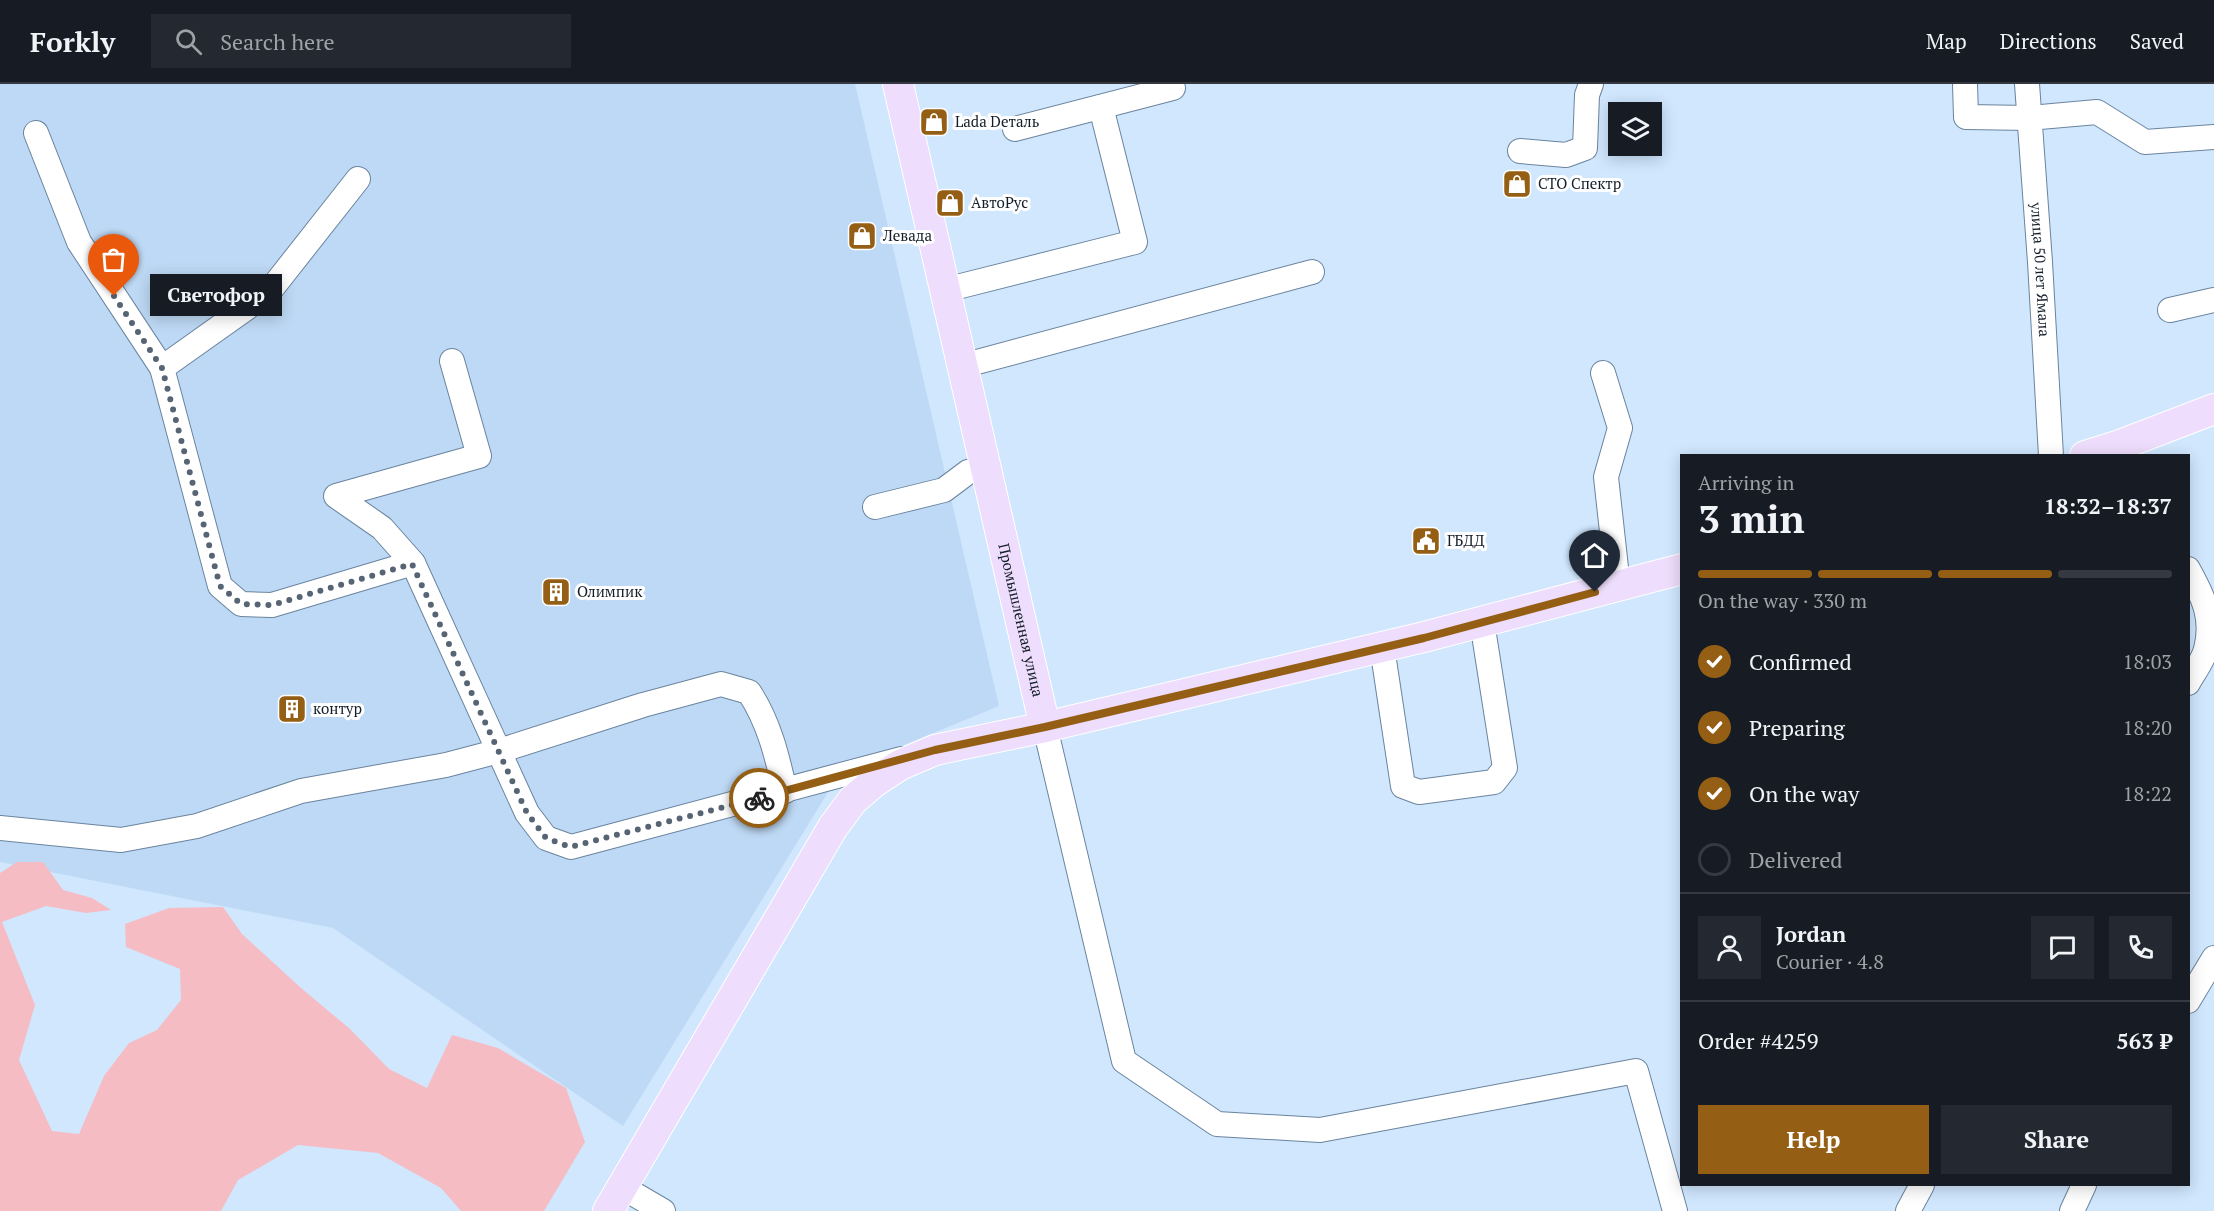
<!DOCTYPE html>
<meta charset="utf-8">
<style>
body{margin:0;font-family:"PT Serif",serif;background:#242831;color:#f1f3f6;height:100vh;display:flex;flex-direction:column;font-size:22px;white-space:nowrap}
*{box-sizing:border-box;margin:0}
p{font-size:20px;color:#9ea1a6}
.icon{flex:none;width:33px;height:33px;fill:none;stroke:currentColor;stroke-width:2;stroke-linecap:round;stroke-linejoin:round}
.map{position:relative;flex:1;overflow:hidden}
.panel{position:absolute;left:1680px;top:370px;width:510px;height:732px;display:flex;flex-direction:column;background:#171b24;border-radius:0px;box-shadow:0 3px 15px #0003}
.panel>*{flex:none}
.buttons{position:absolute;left:1608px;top:18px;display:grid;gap:12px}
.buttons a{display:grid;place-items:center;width:54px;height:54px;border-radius:0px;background:#171b24;box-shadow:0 3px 15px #0003;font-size:30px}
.pin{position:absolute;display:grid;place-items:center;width:51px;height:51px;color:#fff;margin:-62px -26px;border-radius:50% 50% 50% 0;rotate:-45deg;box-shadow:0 0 6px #0007}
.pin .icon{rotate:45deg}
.courier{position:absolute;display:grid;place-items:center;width:60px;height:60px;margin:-30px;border:4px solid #945f14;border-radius:50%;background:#fff;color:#222;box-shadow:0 2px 8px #0007}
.bubble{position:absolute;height:42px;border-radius:0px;background:#171b24;box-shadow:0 3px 15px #0003;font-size:20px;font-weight:700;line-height:42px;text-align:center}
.summary em{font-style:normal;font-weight:700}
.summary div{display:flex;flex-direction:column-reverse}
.summary{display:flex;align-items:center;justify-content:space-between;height:102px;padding:0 18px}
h1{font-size:39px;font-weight:700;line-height:45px}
.bar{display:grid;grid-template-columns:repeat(4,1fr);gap:9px 6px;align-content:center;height:72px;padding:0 18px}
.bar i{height:8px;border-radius:4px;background:#363941}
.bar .active{background:#945f14}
.bar p{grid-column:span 4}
.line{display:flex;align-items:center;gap:15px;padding:0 18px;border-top:2px solid #363941}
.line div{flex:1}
.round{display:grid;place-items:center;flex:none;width:63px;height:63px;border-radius:0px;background:#242831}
ol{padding:0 18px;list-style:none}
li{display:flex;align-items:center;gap:18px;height:66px}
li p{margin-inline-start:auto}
li .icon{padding:6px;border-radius:50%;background:#945f14;color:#fff;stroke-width:4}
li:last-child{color:#9ea1a6}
li i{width:33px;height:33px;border:3px solid #363941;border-radius:50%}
.button{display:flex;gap:12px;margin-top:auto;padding:12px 18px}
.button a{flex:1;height:69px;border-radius:0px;background:#945f14;color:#fff;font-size:24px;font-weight:700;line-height:69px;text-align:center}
.button a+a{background:#242831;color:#f1f3f6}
header{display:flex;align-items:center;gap:36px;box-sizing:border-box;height:84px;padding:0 30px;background:#171b24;border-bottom:2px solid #363941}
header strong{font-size:28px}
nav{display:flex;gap:33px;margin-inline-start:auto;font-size:21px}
.search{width:420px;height:54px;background:#242831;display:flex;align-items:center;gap:15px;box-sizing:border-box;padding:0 21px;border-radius:0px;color:#9ea1a6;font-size:22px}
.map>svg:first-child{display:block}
.built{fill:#bed9f5}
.green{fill:#f5bcc4}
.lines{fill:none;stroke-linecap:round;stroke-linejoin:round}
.minor-casing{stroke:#6a849e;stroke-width:26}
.major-casing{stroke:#fff;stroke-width:32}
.minor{stroke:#fff;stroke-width:24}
.major{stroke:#eeddfc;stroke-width:30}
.done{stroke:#566474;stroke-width:6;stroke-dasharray:0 10.8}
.route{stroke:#945f14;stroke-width:8}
.labels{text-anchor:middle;stroke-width:6;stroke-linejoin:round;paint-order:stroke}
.poi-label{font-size:15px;fill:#141e29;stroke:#fff;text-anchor:start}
.street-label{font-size:15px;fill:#141e29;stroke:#fff}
</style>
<header>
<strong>Forkly</strong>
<div class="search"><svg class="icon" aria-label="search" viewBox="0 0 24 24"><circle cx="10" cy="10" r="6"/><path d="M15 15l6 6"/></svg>Search here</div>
<nav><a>Map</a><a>Directions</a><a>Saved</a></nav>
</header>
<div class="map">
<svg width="2214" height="1127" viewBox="0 0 2214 1127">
<rect width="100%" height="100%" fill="#d0e7fe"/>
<polygon class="built" points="0,0 855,0 999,622 841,687 623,1042 333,844 0,778"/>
<polygon class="green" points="17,778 43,778 63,806 92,814 111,826 86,829 46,822 2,838 35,921 19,976 52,1047 79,1050 104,992 129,959 157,946 181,916 180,885 126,863 125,840 169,824 223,823 242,850 301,904 350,945 389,985 427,1004 452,951 498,964 566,1004 585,1058 544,1127 461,1127 441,1104 378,1069 298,1061 238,1096 221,1127 0,1127 0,789"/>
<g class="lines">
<g class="minor-casing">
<g id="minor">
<polyline points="1965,0 1966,33 2030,34 2097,28 2145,58 2214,53"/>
<path id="s1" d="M2027 0 2040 178 2051 372"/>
<polyline points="1015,45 1173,4"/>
<polyline points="36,49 79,158 162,284"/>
<polyline points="1520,67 1566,71 1585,64 1587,11 1591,0"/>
<polyline points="358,95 269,208 162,284 220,502 241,520 272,521 413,479 527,729 546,754 571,763 901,675"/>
<polyline points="945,206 1135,158 1101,23"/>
<polyline points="2170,226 2214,216"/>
<polyline points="962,282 1312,188"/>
<polyline points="1603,289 1620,344 1606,393 1618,502"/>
<polyline points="875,423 944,406 968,388 985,383"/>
<polyline points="413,479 382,444 336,412 479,372 452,277"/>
<path d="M2188 485C2203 512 2214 534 2206 565 2203 577 2194 588 2188 599"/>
<polyline points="1382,563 1403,702 1419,708 1494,698 1505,684 1482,538"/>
<polyline points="1045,643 1124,977 1217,1040 1320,1046 1636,987 1675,1127"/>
<path d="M0 744 121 756 197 742 301 707 446 681 499 667 643 621 721 600 749 608C769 638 777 672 785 707"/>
<polyline points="2188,917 2214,874"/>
<polyline points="622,1103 663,1127"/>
<polyline points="1908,1127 1922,1101"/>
<polyline points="2072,1127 2084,1101"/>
</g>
</g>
<g class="major-casing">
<g id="major">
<path id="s2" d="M898 0 1045 643"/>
<polyline points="2085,372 2120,361 2214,325"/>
<polyline points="608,1127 833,743 853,716 874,698 900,681 935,666 1045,643 1424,553 1682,485"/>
</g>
</g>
<use href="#minor" class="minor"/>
<use href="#major" class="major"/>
</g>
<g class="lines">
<polyline class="done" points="114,212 162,284 220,502 241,520 272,521 412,480 527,729 546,754 570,763 759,714"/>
<polyline class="route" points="759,714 935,666 1045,643 1424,554 1595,508"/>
</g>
<defs>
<g id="shop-square" transform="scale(1.5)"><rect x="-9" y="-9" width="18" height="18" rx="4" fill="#945f14" stroke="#fff"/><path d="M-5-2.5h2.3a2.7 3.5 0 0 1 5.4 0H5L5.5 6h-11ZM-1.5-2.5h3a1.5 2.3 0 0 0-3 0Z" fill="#fff"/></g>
<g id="civic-square" transform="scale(1.5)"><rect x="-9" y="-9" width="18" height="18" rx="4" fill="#945f14" stroke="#fff"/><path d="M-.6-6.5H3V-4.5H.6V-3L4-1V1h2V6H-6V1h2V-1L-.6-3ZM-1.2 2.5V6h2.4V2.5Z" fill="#fff"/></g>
<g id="building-square" transform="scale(1.5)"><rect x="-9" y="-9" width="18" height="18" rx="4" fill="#945f14" stroke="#fff"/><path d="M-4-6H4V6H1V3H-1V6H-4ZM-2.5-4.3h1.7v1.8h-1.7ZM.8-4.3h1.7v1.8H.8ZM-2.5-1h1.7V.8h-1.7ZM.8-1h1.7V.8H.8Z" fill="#fff"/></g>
</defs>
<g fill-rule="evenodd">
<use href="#shop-square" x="934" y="38"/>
<use href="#shop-square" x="1517" y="100"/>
<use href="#shop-square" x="950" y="119"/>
<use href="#shop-square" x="862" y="152"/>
<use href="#civic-square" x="1426" y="457"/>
<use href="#building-square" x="556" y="508"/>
<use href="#building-square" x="292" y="625"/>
</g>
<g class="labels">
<g class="poi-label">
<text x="955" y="43">Lada Dеталь</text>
<text x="1538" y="105">СТО Спектр</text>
<text x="971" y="124">АвтоРус</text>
<text x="883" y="157">Левада</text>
<text x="1447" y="462">ГБДД</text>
<text x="577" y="513">Олимпик</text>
<text x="313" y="630">контур</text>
</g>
<g class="street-label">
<text dy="5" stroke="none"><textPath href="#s1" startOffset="186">улица 50 лет Ямала</textPath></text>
<text dy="5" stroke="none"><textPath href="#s2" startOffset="550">Промышленная улица</textPath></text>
</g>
</g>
</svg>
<div class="buttons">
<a><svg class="icon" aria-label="layers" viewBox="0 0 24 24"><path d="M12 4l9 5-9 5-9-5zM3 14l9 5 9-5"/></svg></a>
</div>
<div class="pin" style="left:114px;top:212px;background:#ea580c"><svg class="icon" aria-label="bag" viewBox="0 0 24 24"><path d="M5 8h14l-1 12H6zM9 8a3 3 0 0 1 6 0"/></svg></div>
<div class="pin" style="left:1595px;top:508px;background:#1f2937"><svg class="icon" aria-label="home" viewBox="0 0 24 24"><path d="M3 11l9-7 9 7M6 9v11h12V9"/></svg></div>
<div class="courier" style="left:759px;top:714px"><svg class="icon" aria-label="bike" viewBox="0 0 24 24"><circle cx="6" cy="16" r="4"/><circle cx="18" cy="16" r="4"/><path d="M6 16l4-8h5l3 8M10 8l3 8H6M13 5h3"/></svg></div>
<div class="bubble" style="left:150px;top:190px;width:132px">Светофор</div>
<section class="panel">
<div class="summary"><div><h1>3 min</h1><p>Arriving in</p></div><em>18:32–18:37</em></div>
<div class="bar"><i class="active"></i><i class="active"></i><i class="active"></i><i></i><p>On the way · 330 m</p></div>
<ol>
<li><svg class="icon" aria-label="check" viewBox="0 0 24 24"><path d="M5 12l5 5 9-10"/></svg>Confirmed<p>18:03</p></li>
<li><svg class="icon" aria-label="check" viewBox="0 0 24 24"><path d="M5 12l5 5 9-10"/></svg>Preparing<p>18:20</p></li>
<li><svg class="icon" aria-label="check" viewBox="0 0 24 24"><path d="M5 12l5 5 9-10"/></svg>On the way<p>18:22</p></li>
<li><i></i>Delivered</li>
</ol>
<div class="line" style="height:108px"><a class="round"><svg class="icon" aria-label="person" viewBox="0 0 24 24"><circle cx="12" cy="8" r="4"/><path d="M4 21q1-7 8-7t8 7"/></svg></a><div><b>Jordan</b><p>Courier · 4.8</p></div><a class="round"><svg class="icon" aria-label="chat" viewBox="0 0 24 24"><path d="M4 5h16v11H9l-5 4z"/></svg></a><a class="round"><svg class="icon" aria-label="phone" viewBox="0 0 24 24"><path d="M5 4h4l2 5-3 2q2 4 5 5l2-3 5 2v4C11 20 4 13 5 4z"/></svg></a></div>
<div class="line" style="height:78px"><div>Order #4259</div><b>563 ₽</b></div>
<div class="button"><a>Help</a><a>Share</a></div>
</section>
</div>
